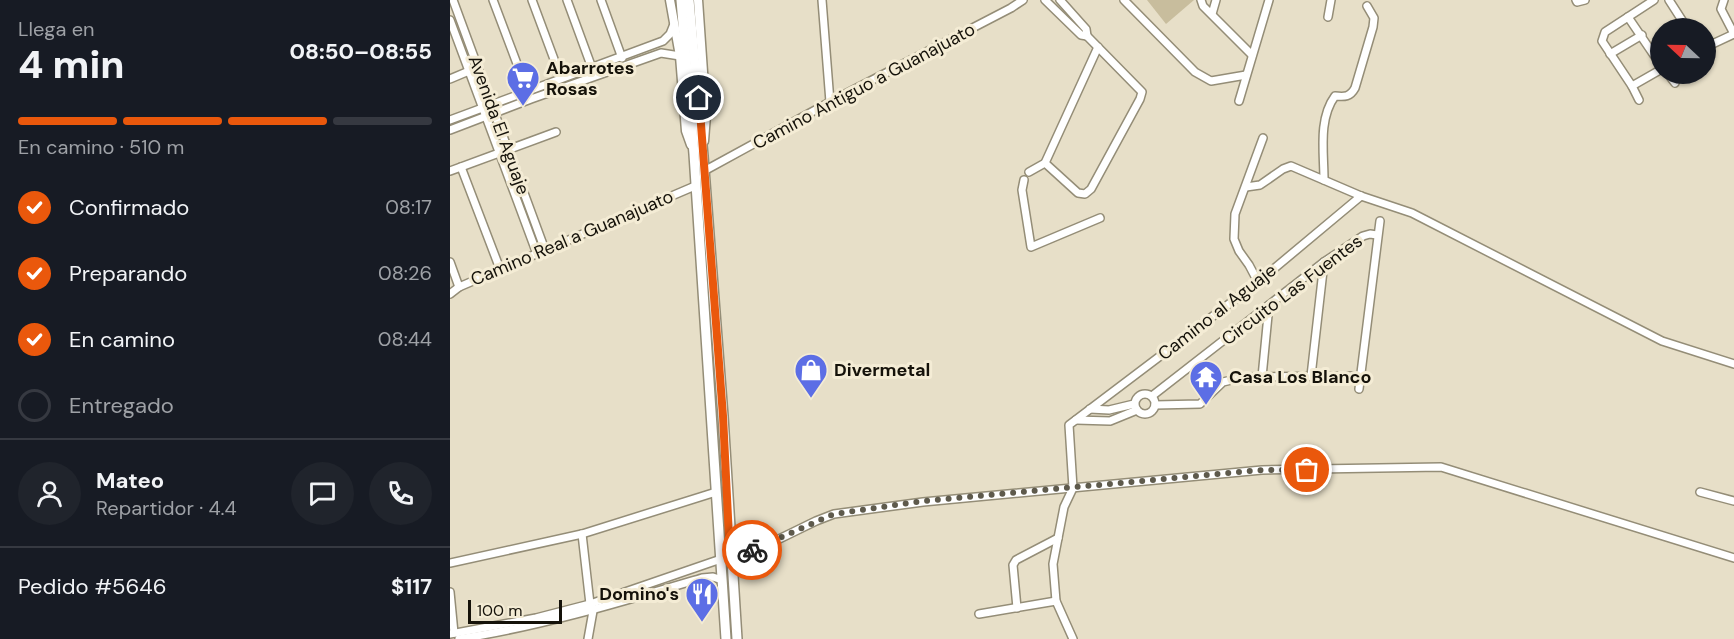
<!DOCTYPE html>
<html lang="es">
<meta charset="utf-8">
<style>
body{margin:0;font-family:"DM Sans",sans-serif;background:#20242c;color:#f1f3f6;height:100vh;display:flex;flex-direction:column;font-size:22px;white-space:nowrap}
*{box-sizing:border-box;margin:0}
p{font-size:20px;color:#9ea1a6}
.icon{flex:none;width:33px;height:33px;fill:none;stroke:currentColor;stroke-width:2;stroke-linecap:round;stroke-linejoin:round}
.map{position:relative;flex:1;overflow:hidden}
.sheet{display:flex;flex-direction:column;background:#171b24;width:450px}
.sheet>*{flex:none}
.needle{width:39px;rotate:292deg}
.controls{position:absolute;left:1200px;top:18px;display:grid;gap:12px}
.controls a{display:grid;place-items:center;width:66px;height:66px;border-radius:50%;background:#171b24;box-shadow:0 2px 4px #0004;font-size:30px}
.scale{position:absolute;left:18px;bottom:15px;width:94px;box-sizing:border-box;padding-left:6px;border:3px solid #15120a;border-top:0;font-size:16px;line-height:21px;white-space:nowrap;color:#15120a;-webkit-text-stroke:4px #f4ecd5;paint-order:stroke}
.pin{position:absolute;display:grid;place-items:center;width:51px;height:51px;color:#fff;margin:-26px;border:3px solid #fff;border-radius:50%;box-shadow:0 2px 6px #0007}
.courier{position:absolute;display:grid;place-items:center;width:60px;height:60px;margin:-30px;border:4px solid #ea580c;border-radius:50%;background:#fff;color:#222;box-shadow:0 2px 8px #0007}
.summary em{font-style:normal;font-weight:800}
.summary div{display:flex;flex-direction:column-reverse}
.summary{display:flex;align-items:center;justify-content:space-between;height:102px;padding:0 18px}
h1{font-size:39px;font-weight:800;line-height:45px}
.bar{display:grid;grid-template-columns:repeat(4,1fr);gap:9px 6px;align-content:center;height:72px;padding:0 18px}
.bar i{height:8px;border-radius:4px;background:#363941}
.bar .on{background:#ea580c}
.bar p{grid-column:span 4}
.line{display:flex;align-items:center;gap:15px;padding:0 18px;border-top:2px solid #363941}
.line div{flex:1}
.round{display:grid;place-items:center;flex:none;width:63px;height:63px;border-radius:32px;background:#20242c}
ol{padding:0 18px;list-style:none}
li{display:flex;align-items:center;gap:18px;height:66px}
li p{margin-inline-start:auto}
li .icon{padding:6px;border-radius:50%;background:#ea580c;color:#fff;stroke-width:4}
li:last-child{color:#9ea1a6}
li i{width:33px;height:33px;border:3px solid #363941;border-radius:50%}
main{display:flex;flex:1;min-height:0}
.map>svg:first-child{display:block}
.green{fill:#c8bd9d}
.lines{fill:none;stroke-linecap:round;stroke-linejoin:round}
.minor-casing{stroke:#948d77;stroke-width:10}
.major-casing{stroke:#948d77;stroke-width:11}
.highway-casing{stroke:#948d77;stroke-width:12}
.minor{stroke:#fff;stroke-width:7}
.major{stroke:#fff;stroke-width:8}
.highway{stroke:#fff;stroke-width:9}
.done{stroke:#5e5a4c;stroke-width:6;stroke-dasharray:0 10.8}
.route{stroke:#ea580c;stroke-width:8}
.labels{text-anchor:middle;stroke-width:6;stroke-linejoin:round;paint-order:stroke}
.poi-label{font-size:18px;font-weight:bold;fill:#15120a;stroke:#f4ecd5;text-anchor:start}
.street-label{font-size:18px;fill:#15120a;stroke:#f4ecd5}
</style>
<main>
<section class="sheet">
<div class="summary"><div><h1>4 min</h1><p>Llega en</p></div><em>08:50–08:55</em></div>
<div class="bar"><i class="on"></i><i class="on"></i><i class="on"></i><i></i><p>En camino · 510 m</p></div>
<ol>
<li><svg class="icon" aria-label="check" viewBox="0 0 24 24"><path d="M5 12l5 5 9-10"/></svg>Confirmado<p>08:17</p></li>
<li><svg class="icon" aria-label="check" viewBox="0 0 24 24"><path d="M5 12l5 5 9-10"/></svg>Preparando<p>08:26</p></li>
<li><svg class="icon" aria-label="check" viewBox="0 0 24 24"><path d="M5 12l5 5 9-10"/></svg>En camino<p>08:44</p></li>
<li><i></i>Entregado</li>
</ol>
<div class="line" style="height:108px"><a class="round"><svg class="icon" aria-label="person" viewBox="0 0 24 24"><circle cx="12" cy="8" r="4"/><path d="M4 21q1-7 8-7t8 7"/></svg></a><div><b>Mateo</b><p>Repartidor · 4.4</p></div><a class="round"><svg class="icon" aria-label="chat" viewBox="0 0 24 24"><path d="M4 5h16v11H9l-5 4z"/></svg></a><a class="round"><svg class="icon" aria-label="phone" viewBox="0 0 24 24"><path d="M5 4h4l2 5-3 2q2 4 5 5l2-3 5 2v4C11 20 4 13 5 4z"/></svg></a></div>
<div class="line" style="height:78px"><div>Pedido #5646</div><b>$117</b></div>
</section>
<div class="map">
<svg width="1284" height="639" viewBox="0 0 1284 639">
<rect width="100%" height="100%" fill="#e7dfc8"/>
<polygon class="green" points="697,0 744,0 716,24"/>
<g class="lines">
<g class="minor-casing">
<g id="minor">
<polyline points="3,0 95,250"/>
<polyline points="43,0 78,93"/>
<polyline points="82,0 111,78"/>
<polyline points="117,0 142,68"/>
<polyline points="151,0 172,58"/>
<polyline points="372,0 380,102"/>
<polyline points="595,0 631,35 637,36"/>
<polyline points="674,0 745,72 761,81 796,75"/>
<polyline points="751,0 753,6 802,55"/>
<polyline points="1126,0 1127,2 1135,0"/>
<polyline points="1219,0 1237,28"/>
<polyline points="1274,0 1271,9 1284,34"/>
<polyline points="762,14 766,0"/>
<polyline points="878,17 881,0"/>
<polyline points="1178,17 1210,64"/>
<polyline points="0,20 87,254"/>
<polyline points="1256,47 1284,34"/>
<polyline points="1160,54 1192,35"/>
<polyline points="1256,56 1259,61"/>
<polyline points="1218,74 1225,83"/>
<polyline points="0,79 19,71"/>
<polyline points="1182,86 1210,70"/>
<polyline points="1189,100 1182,86 1152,41 1155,32 1204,0"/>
<polyline points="789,101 819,0"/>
<polyline points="0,120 213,41 220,34 224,24"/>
<polyline points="0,130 81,99 211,53 230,56"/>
<polyline points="595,163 628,193 635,194 641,189 690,99 692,92 637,36 636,29 610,0"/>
<polyline points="11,167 50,269"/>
<polyline points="0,171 106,132"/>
<polyline points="254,171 380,102 561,8 573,0"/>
<polyline points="579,172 595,163 648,47"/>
<polyline points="574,180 572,190 581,247 650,218"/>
<path d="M874 180C874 153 868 119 885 96 895 97 900 97 905 88L923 27 924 18 917 6"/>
<polyline points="796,187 810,185 833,169 841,166 911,196 962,213 1212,341 1284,364"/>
<polyline points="0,262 9,287"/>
<polyline points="808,282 799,265 789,251 784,239 785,214 813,138"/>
<polyline points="0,294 9,287 245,186"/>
<polyline points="861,376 874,262"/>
<polyline points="812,377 819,305"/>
<polyline points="909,389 930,221"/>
<circle cx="695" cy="404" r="10"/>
<polyline points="702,396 874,262 913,236 920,234 927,235"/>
<polyline points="705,405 750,404 773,382 794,377 910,376"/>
<polyline points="640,409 659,410 684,404"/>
<polyline points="626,420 660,421 687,410"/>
<polyline points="1250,492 1284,501"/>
<polyline points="132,534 140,604 143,611 138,639"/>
<polyline points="280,558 325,541 366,521 384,514 473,502 812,470 991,467 1284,558"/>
<polyline points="0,563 132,534 266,492"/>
<polyline points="0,592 4,633"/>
<polyline points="567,608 563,565 566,560 608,538"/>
<polyline points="529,614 606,601"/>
<polyline points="0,634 86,618 140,604 271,559"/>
<path d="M9 639C92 626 171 602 252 578L263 577 272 580"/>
<polyline points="623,639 606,601 603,564 614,507 623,488 619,425 808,282 911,196"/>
</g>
</g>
<g class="major-casing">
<g id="major">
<polyline points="220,0 230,56 236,131 241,145"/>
<polyline points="248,0 256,115 254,141"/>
</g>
</g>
<g class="highway-casing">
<g id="highway">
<polyline points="231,0 244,154 276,639"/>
<polyline points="239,0 253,156 273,416 287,639"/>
</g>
</g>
<use href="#minor" class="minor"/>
<use href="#major" class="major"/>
<use href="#highway" class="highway"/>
</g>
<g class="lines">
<polyline class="done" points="302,550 384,514 473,501 812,470 857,470"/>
<polyline class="route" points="249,98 273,416 280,558 302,550"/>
</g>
<defs>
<g id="supermarket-pin" transform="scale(1.725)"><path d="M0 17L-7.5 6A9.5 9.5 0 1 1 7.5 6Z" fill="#5c6ee5" stroke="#f4ecd5"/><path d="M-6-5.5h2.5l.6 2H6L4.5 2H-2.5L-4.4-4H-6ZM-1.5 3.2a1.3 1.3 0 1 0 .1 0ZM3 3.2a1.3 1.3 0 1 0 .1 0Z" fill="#fff"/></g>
<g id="shop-pin" transform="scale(1.725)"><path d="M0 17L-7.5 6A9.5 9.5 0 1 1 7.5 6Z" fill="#5c6ee5" stroke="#f4ecd5"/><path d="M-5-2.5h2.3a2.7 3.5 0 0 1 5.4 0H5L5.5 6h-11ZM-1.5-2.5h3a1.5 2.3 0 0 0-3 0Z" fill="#fff"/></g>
<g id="temple-pin" transform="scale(1.725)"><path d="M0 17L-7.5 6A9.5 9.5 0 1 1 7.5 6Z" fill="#5c6ee5" stroke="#f4ecd5"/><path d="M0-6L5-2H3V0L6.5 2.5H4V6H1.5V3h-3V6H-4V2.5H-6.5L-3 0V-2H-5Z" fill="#fff"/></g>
<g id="restaurant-pin" transform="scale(1.725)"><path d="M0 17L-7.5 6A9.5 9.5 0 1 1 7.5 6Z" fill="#5c6ee5" stroke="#f4ecd5"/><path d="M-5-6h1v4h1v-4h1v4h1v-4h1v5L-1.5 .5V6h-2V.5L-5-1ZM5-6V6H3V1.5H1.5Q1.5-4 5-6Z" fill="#fff"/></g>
</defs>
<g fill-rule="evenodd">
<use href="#supermarket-pin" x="73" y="78"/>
<use href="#shop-pin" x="361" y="370"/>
<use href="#temple-pin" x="756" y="377"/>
<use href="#restaurant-pin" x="252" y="594"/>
</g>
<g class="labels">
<g class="poi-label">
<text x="96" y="74">Abarrotes<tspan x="96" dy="21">Rosas</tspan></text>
<text x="384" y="376">Divermetal</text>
<text x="779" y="383">Casa Los Blanco</text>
<text x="229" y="600" text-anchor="end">Domino's</text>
</g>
<g class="street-label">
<text transform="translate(414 86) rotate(-28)" y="6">Camino Antiguo a Guanajuato</text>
<text transform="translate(49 125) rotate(70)" y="6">Avenida El Aguaje</text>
<text transform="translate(122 238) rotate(-23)" y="6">Camino Real a Guanajuato</text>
<text transform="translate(842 290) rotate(-37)" y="6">Circuito Las Fuentes</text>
<text transform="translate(767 312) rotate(-38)" y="6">Camino al Aguaje</text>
</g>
</g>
</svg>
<div class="controls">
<a><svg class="needle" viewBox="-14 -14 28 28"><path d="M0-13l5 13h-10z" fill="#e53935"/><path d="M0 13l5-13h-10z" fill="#9ea1a6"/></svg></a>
</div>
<div class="scale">100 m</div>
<div class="pin" style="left:857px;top:470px;background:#ea580c"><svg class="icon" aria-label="bag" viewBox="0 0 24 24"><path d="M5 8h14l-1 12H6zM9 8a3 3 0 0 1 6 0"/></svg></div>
<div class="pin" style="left:249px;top:98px;background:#1f2937"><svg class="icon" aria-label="home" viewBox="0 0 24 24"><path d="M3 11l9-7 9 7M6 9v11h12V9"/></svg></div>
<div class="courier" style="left:302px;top:550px"><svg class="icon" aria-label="bike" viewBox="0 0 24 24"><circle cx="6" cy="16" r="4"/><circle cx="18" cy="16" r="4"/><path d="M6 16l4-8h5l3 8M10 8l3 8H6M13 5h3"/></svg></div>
</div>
</main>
